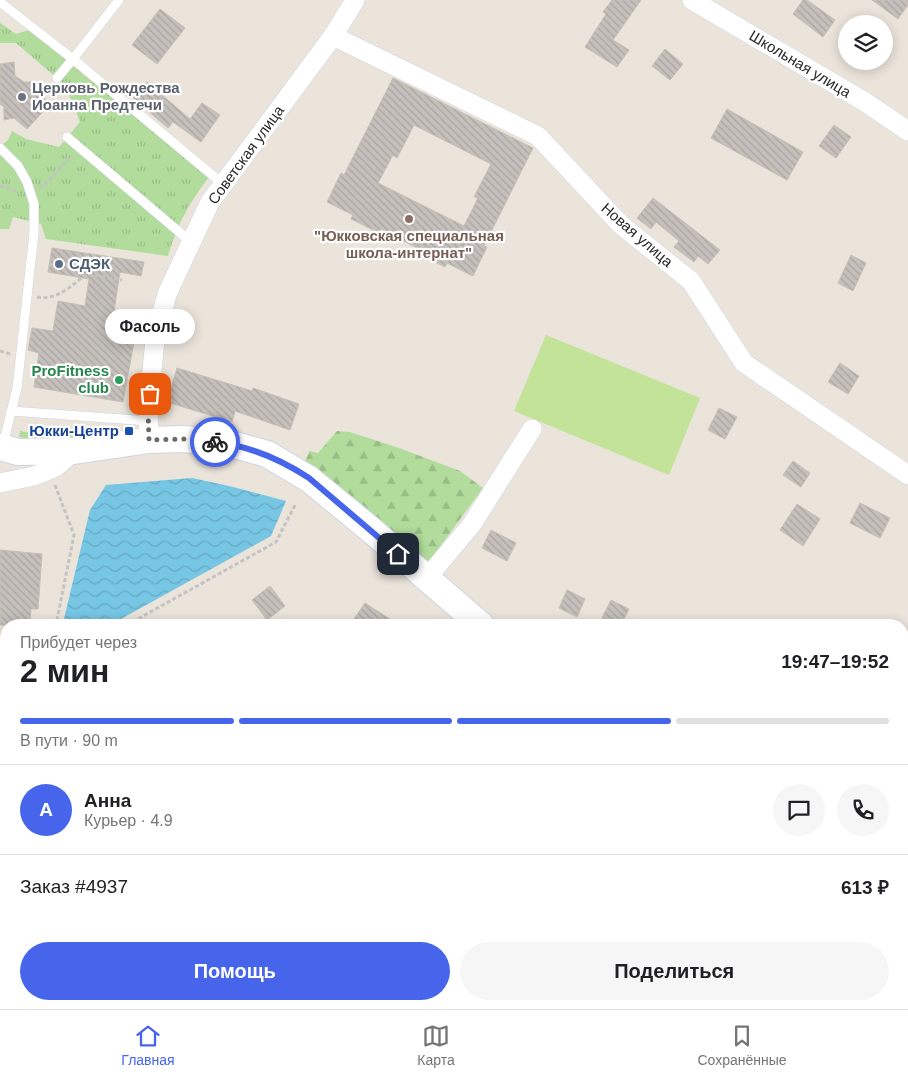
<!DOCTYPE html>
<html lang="ru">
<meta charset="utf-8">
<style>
body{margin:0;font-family:Helvetica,sans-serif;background:#f6f6f6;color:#202124;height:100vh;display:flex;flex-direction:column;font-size:19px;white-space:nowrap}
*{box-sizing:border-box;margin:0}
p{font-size:16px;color:#757577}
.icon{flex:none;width:28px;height:28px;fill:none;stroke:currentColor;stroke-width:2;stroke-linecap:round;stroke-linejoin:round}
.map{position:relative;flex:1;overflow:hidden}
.panel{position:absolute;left:0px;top:619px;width:909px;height:391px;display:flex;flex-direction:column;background:#fff;border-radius:20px 20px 0 0;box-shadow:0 2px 12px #0003}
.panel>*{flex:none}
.fabs{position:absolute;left:838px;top:15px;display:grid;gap:10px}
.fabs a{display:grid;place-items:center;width:55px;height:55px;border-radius:50%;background:#fff;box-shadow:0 2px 12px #0003;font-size:25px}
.pin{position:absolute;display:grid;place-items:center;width:42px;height:42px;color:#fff;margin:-21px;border-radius:10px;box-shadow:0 2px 8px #0006}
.courier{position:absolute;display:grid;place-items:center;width:50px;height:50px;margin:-25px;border:4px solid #4765eb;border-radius:50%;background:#fff;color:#222;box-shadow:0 1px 6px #0007}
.bubble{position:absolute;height:35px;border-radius:18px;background:#fff;box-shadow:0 2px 12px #0003;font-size:16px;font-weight:600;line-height:35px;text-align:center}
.head em{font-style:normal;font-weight:600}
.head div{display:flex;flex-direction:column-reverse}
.head{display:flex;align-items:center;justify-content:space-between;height:85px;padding:0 20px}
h1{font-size:32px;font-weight:600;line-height:38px}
.bar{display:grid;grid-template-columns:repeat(4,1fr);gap:8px 5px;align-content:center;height:60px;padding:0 20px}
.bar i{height:6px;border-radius:4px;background:#e0e0e0}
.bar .selected{background:#4765eb}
.bar p{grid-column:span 4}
.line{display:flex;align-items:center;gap:12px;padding:0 20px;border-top:1px solid #e0e0e0}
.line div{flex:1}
.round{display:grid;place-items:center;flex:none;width:52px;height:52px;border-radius:26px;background:#f6f6f6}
.action{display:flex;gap:10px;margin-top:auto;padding:10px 20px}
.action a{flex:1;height:58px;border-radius:30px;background:#4765eb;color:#fff;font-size:20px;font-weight:600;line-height:58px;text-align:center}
.action a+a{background:#f6f6f6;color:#202124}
.tab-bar{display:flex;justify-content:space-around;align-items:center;height:70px;border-top:1px solid #e0e0e0;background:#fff;font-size:14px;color:#757577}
.tab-bar a{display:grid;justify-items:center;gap:2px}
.tab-bar .selected{color:#4765eb}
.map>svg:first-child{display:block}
.grass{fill:#b1dc9c}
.forest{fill:url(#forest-firs)}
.park{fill:url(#park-tufts)}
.pitch{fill:#c3e398}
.water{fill:url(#water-waves)}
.building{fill:url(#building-back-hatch);stroke:#c5bfb5;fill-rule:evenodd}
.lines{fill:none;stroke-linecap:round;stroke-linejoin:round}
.service-casing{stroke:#d1d4e0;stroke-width:10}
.minor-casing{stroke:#d1d4e0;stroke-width:20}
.secondary-casing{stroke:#d1d4e0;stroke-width:28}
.path{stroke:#c3c3c3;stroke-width:3;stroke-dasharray:4 2.5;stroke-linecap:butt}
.service{stroke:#fff;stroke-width:9}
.minor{stroke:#fff;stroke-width:19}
.secondary{stroke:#fff;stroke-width:26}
.done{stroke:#6c6a67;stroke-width:5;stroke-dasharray:0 9}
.route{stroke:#4765eb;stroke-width:6}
.worship-dot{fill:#6b7280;stroke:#fff;stroke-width:2}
.education-dot{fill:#8d6e63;stroke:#fff;stroke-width:2}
.service-dot{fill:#5c6f8a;stroke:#fff;stroke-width:2}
.leisure-dot{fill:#2e9e5b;stroke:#fff;stroke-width:2}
.transit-dot{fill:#1a4fb4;stroke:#fff;stroke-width:2}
.labels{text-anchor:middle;stroke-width:4.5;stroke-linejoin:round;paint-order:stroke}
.street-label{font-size:15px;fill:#282828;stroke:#fff}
.worship-label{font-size:15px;font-weight:bold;fill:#5b616d;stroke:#fff;text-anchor:start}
.education-label{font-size:15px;font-weight:bold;fill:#785e54;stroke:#fff}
.service-label{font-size:15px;font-weight:bold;fill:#4e5e75;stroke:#fff;text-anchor:start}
.leisure-label{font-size:15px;font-weight:bold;fill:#27864d;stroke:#fff;text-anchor:end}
.transit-label{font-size:15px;font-weight:bold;fill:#164399;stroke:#fff;text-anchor:end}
</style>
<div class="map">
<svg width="908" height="1009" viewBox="0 0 908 1009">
<defs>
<pattern id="forest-firs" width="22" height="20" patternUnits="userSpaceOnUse" patternTransform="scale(1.25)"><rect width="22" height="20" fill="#b1dc9c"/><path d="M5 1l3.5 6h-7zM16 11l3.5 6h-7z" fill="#98bd86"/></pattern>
<pattern id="park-tufts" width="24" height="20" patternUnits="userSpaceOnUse" patternTransform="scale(1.25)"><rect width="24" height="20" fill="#b1dc9c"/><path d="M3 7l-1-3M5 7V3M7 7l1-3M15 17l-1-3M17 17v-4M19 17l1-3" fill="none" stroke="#98bd86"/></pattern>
<pattern id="water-waves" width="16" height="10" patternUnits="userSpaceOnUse" patternTransform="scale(1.25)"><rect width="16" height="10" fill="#76c6e4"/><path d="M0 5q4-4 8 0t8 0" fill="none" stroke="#66aac4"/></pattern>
<pattern id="building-back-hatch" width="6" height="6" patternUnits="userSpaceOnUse" patternTransform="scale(1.25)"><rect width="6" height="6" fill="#c5c0bb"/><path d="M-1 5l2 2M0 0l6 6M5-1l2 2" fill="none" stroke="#a9a5a1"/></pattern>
</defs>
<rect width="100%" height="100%" fill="#eae4db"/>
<polygon class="grass" points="20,431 38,434 78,435 77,442 47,442 19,437"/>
<polygon class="forest" points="337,431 350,432 399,448 460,471 483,488 428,563 304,463 310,451 318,453"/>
<path class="park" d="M0 23 16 34 29 30 209 177C188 205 178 223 168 256L46 239 41 224 13 217 9 229H0V147L8 140 12 131 26 139 59 147 80 122 65 85 16 43H0Z"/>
<polygon class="pitch" points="546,335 700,398 669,475 514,411"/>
<polygon class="water" points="192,478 229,486 286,501 271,536 110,625 64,625 63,623 90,510 106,485"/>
<g class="building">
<polygon points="612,0 641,0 613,40 629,50 617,67 585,47 606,14 603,12"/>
<polygon points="803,0 807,0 835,20 823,37 793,14"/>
<polygon points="872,0 908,0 908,5 898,19"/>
<polygon points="160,9 185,28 157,64 132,45"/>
<polygon points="665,49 683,64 670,80 652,66"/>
<polygon points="14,62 15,76 24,82 36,82 37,91 50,104 27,129 14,118 4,120 4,107 0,104 0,64"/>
<path d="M393 78 533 148 484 246 487 247 473 276 447 263 445 267 417 253 419 249 381 229 379 233 351 219 353 215 327 202 341 173 344 175ZM414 125 491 164 474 197 478 198 464 226 378 183 393 155 397 158Z"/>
<polygon points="147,82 190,119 202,103 220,115 201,142 173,122 168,128 133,98"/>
<polygon points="727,109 803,152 787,180 711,138"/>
<polygon points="834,125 851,137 836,158 819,146"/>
<polygon points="653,198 720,250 708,264 698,256 694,262 674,247 679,241 656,222 651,229 637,218"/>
<polygon points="52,248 144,262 141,276 120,272 114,311 139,315 123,402 34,387 39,353 28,350 32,328 53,331 58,301 85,306 89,279 48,272"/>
<polygon points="851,255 866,263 853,291 838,283"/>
<polygon points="840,363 859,376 848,394 828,382"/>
<polygon points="177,368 252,391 253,388 299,404 290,430 235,411 232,422 167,402"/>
<polygon points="719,408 737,417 725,439 708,430"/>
<polygon points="793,461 810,473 801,487 783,475"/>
<polygon points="860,503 890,518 880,538 850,523"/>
<polygon points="797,504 820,519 803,546 780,530"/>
<polygon points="491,530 516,543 507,561 482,548"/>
<polygon points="0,550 42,554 38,609 31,609 30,625 0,625"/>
<polygon points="270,586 285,606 267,620 252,600"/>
<polygon points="567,590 585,599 577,617 559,608"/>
<polygon points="611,600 629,609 621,625 617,625 602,618"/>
<polygon points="365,603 399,625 350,625"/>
</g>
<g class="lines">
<g class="service-casing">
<g id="service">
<polyline points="0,2 73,59 119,0"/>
<polyline points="57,78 73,59 223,184"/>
<polyline points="67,137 191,242"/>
<polyline points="0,148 18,166 27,182 34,204 34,233 17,388 3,445"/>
<polyline points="11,411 149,421"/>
</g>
</g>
<g class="minor-casing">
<g id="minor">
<polyline points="692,0 865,102 908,131"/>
<polyline points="333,36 538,136 621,225 691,281 744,363 908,475"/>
<polyline points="149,440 148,411 155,340 167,294 210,202 333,36 355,0"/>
<polyline points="0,483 34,476 56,467 74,451"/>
<polyline points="427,578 472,524 532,429"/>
<polyline points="0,683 6,701"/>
<polyline points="0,897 6,894"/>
<polyline points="194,1004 197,1009"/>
</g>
</g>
<g class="secondary-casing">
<g id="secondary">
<polyline points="0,447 18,452 74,451 149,440 184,439 228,443 267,454 309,479 370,529 481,625"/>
<polyline points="902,784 908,787"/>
</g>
</g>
<g class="path">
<polyline points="0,186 9,188 19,193"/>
<polyline points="39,188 51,179 71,155"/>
<path d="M37 297C56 301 72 286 86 274L122 280"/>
<polyline points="0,351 10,354"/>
<polyline points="55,485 74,535 56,625"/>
<polyline points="127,625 276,542 295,505"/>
</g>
<use href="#service" class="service"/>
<use href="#minor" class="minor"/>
<use href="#secondary" class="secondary"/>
</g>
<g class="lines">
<polyline class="done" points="150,394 148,411 149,440 184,439 215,442"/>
<path class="route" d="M215 442C250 446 280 459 309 478L398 554"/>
</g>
<circle class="worship-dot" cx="22" cy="97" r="5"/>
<circle class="education-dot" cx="409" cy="219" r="5"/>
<circle class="service-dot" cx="59" cy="264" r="5"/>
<circle class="leisure-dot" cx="119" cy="380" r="5"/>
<rect class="transit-dot" x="124" y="426" width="10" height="10" rx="2.5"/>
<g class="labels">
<g class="street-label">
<text transform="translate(800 64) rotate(31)" y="5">Школьная улица</text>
<text transform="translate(246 155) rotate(-54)" y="5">Советская улица</text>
<text transform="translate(637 235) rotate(41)" y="5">Новая улица</text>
</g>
<g class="worship-label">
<text x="32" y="93">Церковь Рождества<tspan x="32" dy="17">Иоанна Предтечи</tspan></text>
</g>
<g class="education-label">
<text x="409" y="241">"Юкковская специальная<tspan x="409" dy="17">школа-интернат"</tspan></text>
</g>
<g class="service-label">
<text x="69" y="269">СДЭК</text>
</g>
<g class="leisure-label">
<text x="109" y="376">ProFitness<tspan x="109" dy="17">club</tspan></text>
</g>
<g class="transit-label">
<text x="119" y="436">Юкки-Центр</text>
</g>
</g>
</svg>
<div class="fabs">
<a><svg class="icon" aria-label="layers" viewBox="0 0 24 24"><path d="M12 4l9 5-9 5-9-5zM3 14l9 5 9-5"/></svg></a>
</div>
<div class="pin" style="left:150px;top:394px;background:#ea580c"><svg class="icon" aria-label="bag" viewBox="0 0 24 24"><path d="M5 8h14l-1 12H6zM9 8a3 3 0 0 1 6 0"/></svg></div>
<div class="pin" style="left:398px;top:554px;background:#1f2937"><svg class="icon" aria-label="home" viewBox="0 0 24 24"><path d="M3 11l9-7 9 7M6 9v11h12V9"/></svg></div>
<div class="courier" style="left:215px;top:442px"><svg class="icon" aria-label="bike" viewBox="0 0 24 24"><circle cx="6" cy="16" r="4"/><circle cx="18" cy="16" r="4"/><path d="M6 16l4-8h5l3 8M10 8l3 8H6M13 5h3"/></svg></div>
<div class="bubble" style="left:105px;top:309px;width:90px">Фасоль</div>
<section class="panel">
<div class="head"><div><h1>2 мин</h1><p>Прибудет через</p></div><em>19:47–19:52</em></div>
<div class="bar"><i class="selected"></i><i class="selected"></i><i class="selected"></i><i></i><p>В пути · 90 m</p></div>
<div class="line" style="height:90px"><b class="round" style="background:#4765eb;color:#fff">А</b><div><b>Анна</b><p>Курьер · 4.9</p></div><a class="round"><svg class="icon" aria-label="chat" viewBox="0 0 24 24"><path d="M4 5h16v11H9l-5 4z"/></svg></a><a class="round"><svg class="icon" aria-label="phone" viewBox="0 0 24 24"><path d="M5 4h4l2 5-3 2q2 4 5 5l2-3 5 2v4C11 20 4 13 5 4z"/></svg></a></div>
<div class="line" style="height:65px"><div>Заказ #4937</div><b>613 ₽</b></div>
<div class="action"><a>Помощь</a><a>Поделиться</a></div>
</section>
</div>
<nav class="tab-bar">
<a class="selected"><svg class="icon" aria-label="home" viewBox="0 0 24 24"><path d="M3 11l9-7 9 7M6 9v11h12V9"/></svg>Главная</a>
<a><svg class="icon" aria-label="map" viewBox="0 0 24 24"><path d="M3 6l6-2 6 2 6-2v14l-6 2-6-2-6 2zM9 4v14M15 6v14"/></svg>Карта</a>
<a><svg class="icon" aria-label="saved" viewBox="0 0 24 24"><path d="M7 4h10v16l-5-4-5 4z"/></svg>Сохранённые</a>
</nav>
